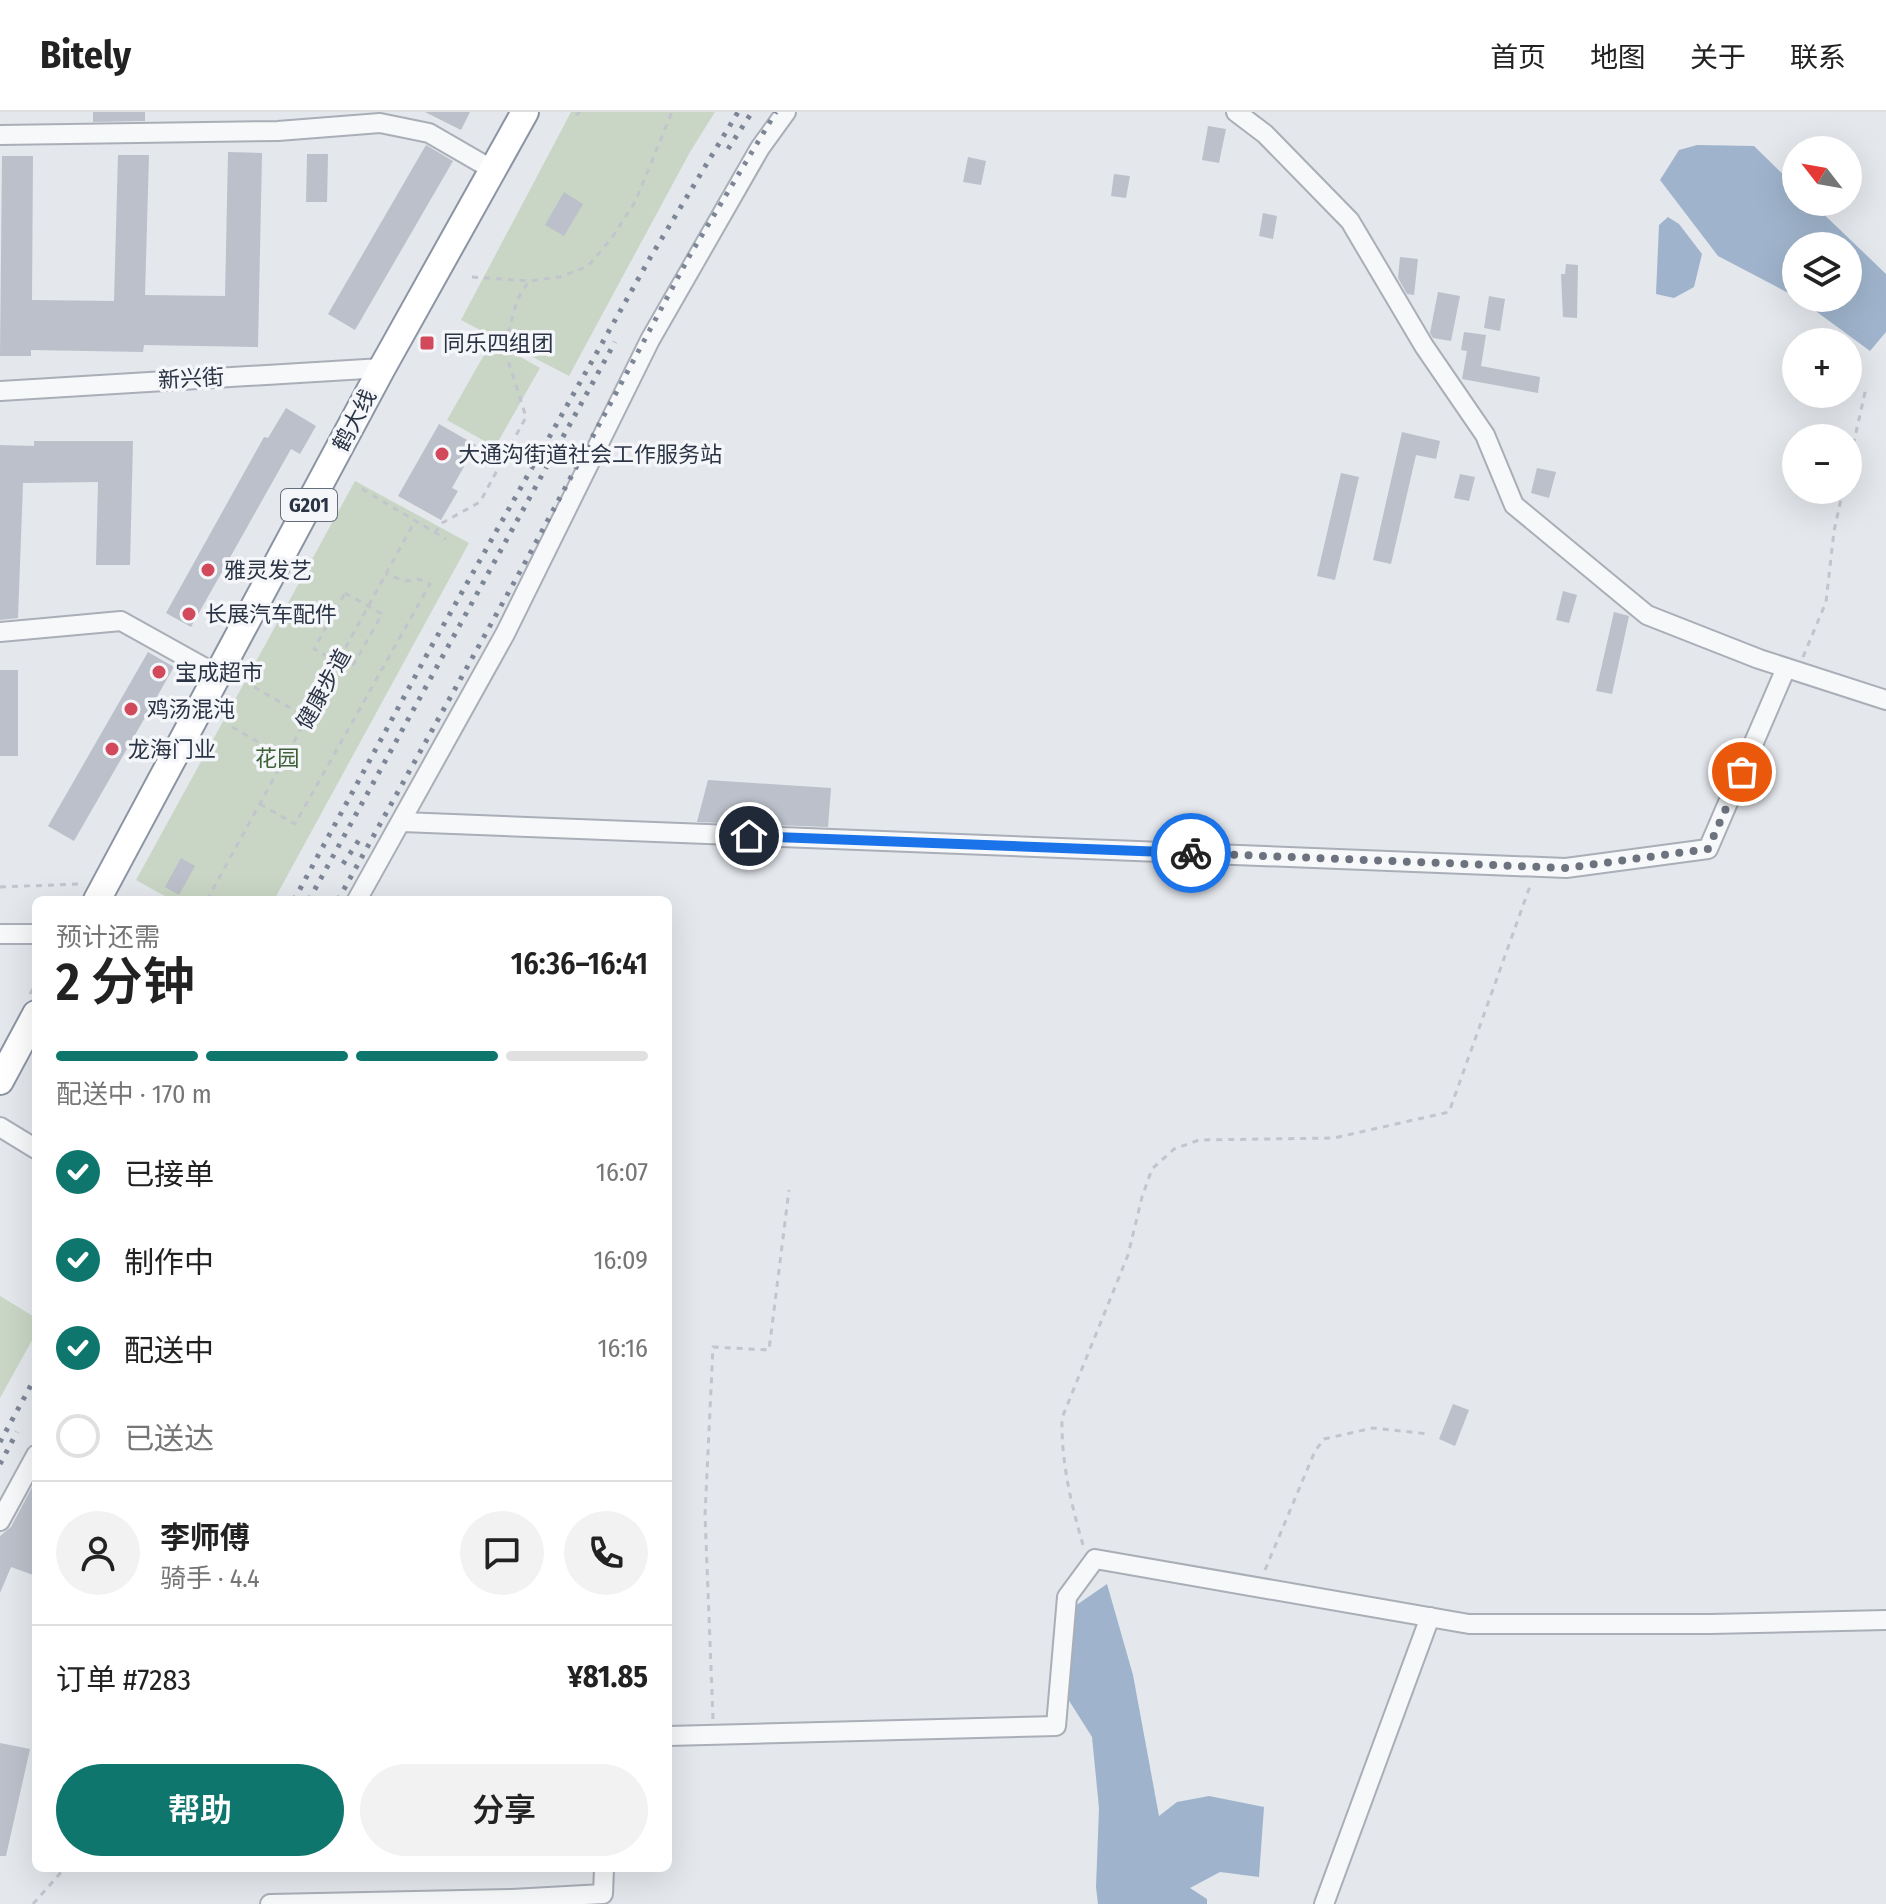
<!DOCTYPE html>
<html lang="zh">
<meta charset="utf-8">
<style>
body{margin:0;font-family:"Fira Sans Condensed","Noto Sans SC",sans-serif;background:#f2f2f2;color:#222;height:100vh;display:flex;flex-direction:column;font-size:30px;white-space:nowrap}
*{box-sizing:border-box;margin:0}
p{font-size:26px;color:#767676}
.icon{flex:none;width:44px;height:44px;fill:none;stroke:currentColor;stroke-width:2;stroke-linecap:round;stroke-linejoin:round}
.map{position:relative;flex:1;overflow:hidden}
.drawer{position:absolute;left:32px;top:784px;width:640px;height:976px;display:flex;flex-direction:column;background:#fff;border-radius:12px;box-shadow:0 8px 32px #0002}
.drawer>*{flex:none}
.needle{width:52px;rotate:301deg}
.fabs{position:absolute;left:1782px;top:24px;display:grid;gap:16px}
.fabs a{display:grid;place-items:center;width:80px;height:80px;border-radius:50%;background:#fff;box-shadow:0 8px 32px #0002;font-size:40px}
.pin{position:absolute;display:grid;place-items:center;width:68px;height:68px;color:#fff;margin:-34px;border:4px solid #fff;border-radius:50%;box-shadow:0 2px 8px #0007}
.courier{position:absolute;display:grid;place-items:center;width:80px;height:80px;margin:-40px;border:6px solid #1a73e8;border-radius:50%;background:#fff;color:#222;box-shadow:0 2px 10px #0007}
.overview em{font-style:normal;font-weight:600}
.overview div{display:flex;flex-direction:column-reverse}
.overview{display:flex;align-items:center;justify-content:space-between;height:136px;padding:0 24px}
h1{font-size:52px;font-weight:600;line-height:60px}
.bar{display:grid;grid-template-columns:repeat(4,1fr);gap:12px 8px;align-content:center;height:96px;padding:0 24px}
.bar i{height:10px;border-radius:6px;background:#e0e0e0}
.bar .on{background:#0f766e}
.bar p{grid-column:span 4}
.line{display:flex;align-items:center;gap:20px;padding:0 24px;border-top:2px solid #e0e0e0}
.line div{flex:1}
.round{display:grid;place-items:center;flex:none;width:84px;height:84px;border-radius:42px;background:#f2f2f2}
ol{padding:0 24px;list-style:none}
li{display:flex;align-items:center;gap:24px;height:88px}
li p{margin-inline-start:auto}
li .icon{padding:8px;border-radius:50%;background:#0f766e;color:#fff;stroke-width:4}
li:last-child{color:#767676}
li i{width:44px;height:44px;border:4px solid #e0e0e0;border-radius:50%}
.button{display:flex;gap:16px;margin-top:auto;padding:16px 24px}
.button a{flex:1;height:92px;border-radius:48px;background:#0f766e;color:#fff;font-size:32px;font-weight:600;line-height:92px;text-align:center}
.button a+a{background:#f2f2f2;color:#222}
header{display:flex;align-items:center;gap:48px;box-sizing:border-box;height:112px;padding:0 40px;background:#fff;border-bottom:2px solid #e0e0e0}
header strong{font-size:38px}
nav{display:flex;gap:44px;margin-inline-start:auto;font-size:28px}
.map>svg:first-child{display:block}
.green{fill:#c9d6c5}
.water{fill:#9fb4cc}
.building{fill:#bbc0ca}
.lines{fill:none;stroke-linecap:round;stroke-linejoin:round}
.minor-casing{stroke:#a9aeb7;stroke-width:22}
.highway-casing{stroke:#8b94a3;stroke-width:30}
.path{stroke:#c2c5cb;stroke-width:3;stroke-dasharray:6 6;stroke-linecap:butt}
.minor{stroke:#f7f8fa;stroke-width:18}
.highway{stroke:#fff;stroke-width:26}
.rail{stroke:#7d8696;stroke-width:5;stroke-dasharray:4 8;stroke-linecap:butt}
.done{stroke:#6c737f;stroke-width:8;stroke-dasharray:0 14.4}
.route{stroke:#1a73e8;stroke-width:10}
.poi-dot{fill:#d1495b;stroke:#f4f6f9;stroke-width:3}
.labels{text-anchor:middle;stroke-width:7;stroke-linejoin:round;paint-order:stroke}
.shield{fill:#f4f6f9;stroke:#676e7b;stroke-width:2}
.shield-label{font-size:20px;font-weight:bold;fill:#2b3445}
.poi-label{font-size:22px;fill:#2b3445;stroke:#f4f6f9;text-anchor:start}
.street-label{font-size:22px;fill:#2b3445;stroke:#f4f6f9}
.park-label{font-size:22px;fill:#3f6138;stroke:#f4f6f9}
</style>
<header>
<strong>Bitely</strong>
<nav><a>首页</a><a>地图</a><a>关于</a><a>联系</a></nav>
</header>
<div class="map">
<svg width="1886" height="1792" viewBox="0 0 1886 1792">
<rect width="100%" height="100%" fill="#e4e7ec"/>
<g class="green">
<polygon points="571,0 715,0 690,40 569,264 461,208"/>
<polygon points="492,229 540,256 495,335 447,308"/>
<polygon points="355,369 469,431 274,788 172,788 136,768"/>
<polygon points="0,1184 36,1206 36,1221 0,1286"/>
</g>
<g class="water">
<polygon points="1697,33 1754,34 1796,75 1796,90 1811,90 1886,162 1886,220 1870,239 1798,186 1848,186 1848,134 1796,134 1796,185 1718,144 1660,68 1679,38"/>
<polygon points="1668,105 1679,112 1702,142 1694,175 1674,186 1656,182 1659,113"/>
<polygon points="1107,1472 1133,1563 1159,1704 1177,1690 1209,1684 1264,1695 1259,1765 1220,1760 1190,1776 1207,1787 1207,1792 1098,1792 1096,1775 1099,1696 1092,1625 1068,1587 1075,1494"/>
</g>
<g class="building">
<polygon points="93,0 145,0 145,9 93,10"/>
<polygon points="425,0 470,0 461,18"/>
<polygon points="1208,14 1226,17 1219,51 1202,48"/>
<polygon points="426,33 453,49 355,218 328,202"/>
<polygon points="228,40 262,41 258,235 144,233 143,240 31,238 31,244 0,244 2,44 33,44 32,188 114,189 118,43 149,43 145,183 225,184"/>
<polygon points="307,42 328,42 327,90 306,90"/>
<polygon points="968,45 986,49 981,73 963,70"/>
<polygon points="1114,62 1130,64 1126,86 1111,84"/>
<polygon points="564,80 583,92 564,124 545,113"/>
<polygon points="1263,101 1277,104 1273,127 1259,124"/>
<polygon points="1400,145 1418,147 1414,183 1407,182 1398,166"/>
<polygon points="1566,152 1578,153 1577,206 1563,205 1561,162 1565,162"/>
<polygon points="1438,180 1460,184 1451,229 1433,226 1430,221"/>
<polygon points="1489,184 1505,187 1500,219 1484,216"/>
<polygon points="1464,220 1486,223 1481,254 1540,265 1538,281 1462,267 1467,239 1461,238"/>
<polygon points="286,296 316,314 300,342 291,337 191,515 166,501 264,325 268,326"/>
<polygon points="439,312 476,333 452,376 458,379 441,408 398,384"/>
<polygon points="1402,320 1440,329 1436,347 1416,343 1391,452 1373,448"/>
<polygon points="34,329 133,329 130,453 96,453 98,370 23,371 18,506 0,508 0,333 34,334"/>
<polygon points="1537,356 1556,360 1549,386 1531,381"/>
<polygon points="1341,361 1359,365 1335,468 1317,464"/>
<polygon points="1460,362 1475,365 1469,389 1454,386"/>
<polygon points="1563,479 1577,483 1569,511 1556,508"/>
<polygon points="1614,500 1629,504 1612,582 1596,579"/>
<polygon points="148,540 174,555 74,729 48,714"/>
<rect x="0" y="558" width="18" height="86"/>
<polygon points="708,668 831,676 828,715 697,710"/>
<polygon points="181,746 195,754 179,783 165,775"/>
<polygon points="1453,1292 1469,1298 1455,1334 1439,1327"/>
<polygon points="36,1368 36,1464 11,1455 0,1481 0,1424 11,1415"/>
<polygon points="0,1631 30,1637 6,1744 0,1744"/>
</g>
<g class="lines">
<g class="minor-casing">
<g id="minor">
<polyline points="1236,0 1265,22 1350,109 1424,234 1485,323 1514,393 1647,503 1759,547 1886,588"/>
<polyline points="0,23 278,19 380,11 429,21 493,58"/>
<polyline points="0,279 382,256"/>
<polyline points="0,520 121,509 218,563"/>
<polyline points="402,710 1566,756 1708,737 1786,556"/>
<polyline points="357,788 505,522 650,228 760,36 786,0"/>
<polyline points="0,822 36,822"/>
<polyline points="0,1015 36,1037"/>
<polyline points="0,1409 36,1343"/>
<polyline points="668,1624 1056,1614 1067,1485 1095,1447 1469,1512 1710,1512 1886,1508"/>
<polyline points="270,1792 512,1787 603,1782 604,1756"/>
<polyline points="1324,1792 1430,1505"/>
</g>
</g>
<g class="highway-casing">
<g id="highway">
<polyline points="97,788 382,256 525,0"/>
<polyline points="0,969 36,902"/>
</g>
</g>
<g class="path">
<polyline points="576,3 580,0"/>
<polyline points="472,165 529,169 560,165 588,154 611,127 635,90 672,0"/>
<polyline points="1848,356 1866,276"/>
<polyline points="362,377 446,427"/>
<polyline points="435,421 442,411 480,390 526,305 504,236 517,188 529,169"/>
<polygon points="345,481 382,502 351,557 314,537"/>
<polyline points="301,489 332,506"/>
<polyline points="1803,545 1826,490 1834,419 1843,378"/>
<polyline points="254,575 306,605"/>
<polyline points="232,615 284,645"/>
<polyline points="260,692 295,712 430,472 419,467 405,469 386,462"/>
<polyline points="0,775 80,772"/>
<polyline points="207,788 415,409"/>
<polyline points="30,882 36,872"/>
<path d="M1083 1433C1071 1392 1061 1349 1062 1306L1128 1143 1142 1085 1152 1057 1174 1037 1199 1028 1334 1026 1449 1000 1530 774"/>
<polyline points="1265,1458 1315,1339 1324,1327 1373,1316 1429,1322"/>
<polyline points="713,1607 705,1403 713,1235 769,1238 789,1078"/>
<polyline points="33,1792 65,1756"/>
</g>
<use href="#minor" class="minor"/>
<use href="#highway" class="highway"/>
<g class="rail">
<polyline points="728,37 752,0"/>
<polyline points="343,752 361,725"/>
<polyline points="294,788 430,537 650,146 738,0"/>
<polyline points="309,788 615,230"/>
<polyline points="338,788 527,447 690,143 776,0"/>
<polyline points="0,1330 36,1264"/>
<polyline points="0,1352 17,1320"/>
</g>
</g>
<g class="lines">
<polyline class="done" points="1191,741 1566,756 1708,737 1742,660"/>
<polyline class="route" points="749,724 1191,741"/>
</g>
<g class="poi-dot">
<rect x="419" y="223" width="16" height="16" rx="4"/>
<circle cx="442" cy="342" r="8"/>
<circle cx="208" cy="458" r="8"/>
<circle cx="189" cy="502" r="8"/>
<circle cx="159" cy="560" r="8"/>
<circle cx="131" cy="597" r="8"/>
<circle cx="112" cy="637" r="8"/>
</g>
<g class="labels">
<rect class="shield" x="281" y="377" width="56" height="32" rx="6"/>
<g class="shield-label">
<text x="309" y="400">G201</text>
</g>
<g class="poi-label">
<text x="443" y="239">同乐四组团</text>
<text x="458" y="350">大通沟街道社会工作服务站</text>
<text x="224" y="466">雅灵发艺</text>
<text x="205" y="510">长展汽车配件</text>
<text x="175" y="568">宝成超市</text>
<text x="147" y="605">鸡汤混沌</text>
<text x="128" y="645">龙海门业</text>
</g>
<g class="street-label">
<text transform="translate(191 266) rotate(-3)" y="8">新兴街</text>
<text transform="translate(354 308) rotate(-62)" y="8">鹤大线</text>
<text transform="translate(323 577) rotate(-61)" y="8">健康步道</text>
</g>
<g class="park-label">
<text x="277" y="654">花园</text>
</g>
</g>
</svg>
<div class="fabs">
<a><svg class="needle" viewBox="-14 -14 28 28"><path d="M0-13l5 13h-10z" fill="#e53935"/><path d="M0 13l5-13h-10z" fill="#767676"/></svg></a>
<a><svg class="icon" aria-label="layers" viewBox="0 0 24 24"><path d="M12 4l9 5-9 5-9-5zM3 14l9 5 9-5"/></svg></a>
<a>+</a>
<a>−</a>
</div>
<div class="pin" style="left:1742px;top:660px;background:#ea580c"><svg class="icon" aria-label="bag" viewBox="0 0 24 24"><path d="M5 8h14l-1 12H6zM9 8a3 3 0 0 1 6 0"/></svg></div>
<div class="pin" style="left:749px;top:724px;background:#1f2937"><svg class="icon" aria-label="home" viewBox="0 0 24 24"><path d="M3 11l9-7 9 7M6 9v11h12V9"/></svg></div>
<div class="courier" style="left:1191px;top:741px"><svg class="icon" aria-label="bike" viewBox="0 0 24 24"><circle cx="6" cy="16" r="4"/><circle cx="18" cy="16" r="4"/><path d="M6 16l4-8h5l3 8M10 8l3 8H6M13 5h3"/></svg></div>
<section class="drawer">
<div class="overview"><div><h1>2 分钟</h1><p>预计还需</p></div><em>16:36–16:41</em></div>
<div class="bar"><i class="on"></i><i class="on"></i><i class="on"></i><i></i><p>配送中 · 170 m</p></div>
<ol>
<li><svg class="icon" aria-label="check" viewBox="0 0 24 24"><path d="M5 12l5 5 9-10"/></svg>已接单<p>16:07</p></li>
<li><svg class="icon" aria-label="check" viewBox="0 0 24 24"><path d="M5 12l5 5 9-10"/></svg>制作中<p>16:09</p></li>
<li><svg class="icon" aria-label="check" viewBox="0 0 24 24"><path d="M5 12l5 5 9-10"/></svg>配送中<p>16:16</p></li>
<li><i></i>已送达</li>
</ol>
<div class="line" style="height:144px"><a class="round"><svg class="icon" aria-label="person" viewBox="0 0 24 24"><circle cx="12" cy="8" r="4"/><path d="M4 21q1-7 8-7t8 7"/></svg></a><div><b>李师傅</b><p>骑手 · 4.4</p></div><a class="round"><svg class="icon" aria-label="chat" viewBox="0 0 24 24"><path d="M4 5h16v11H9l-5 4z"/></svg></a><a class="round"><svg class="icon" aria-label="phone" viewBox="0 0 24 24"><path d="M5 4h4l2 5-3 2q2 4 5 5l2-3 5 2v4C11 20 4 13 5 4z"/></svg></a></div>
<div class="line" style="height:104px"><div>订单 #7283</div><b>¥81.85</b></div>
<div class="button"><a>帮助</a><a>分享</a></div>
</section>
</div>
